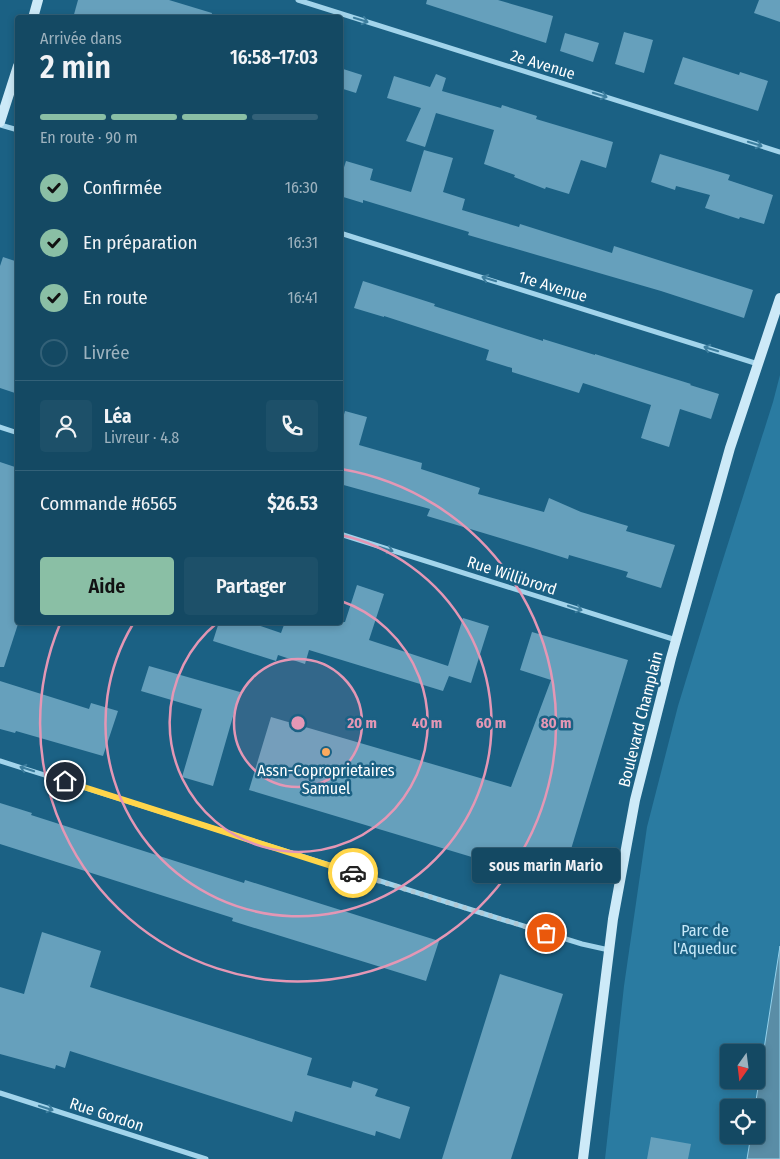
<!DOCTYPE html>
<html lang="fr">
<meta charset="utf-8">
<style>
body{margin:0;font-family:"Fira Sans Condensed",sans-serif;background:#1d5069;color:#f1f3f6;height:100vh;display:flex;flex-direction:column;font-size:19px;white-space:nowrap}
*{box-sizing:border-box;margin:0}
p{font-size:16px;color:#9db2be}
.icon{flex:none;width:28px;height:28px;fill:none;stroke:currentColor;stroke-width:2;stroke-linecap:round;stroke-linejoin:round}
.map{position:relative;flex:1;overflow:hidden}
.drawer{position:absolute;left:15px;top:15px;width:328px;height:610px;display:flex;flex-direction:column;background:#144963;border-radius:5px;box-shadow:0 2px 8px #0003,0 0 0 1px #336178}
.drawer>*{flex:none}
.needle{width:32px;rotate:194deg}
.buttons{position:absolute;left:720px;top:1044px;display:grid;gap:10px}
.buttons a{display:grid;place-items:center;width:45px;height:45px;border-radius:5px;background:#144963;box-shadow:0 2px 8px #0003,0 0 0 1px #336178;font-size:25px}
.pin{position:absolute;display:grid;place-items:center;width:42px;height:42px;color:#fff;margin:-21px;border:2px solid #fff;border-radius:50%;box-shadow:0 1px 5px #0007}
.courier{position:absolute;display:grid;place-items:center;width:50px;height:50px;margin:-25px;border:4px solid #ffd54a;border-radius:50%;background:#fff;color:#222;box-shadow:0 1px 6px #0007}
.bubble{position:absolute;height:35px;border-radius:5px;background:#144963;box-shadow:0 2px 8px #0003,0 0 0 1px #336178;font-size:16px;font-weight:600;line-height:35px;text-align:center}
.overview em{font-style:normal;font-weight:600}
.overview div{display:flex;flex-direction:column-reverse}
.overview{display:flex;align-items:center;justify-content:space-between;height:85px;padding:0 25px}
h1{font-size:32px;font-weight:600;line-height:38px}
.bar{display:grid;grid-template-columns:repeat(4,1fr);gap:8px 5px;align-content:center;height:60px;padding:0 25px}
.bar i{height:6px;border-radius:4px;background:#336178}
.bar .selected{background:#8abfa5}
.bar p{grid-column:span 4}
.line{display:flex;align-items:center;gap:12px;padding:0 25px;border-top:1px solid #336178}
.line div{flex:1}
.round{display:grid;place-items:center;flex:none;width:52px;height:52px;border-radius:5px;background:#1d5069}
ol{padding:0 25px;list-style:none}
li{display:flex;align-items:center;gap:15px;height:55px}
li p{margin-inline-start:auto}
li .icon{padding:5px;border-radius:50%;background:#8abfa5;color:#111;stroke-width:4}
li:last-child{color:#9db2be}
li i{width:28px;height:28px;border:2px solid #336178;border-radius:50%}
.cta{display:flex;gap:10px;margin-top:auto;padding:10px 25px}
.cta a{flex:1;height:58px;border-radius:5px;background:#8abfa5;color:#111;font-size:20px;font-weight:600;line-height:58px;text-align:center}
.cta a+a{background:#1d5069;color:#f1f3f6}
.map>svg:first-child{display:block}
.green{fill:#2a7ba1;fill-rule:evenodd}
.water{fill:#5a8da6;stroke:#94d2ed}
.building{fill:#66a0bc}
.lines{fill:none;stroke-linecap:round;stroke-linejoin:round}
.street{stroke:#a2d4eb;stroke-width:5}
.secondary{stroke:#cdeaf8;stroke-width:10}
.oneway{stroke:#3d7e9e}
.done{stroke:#afc8d4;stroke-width:5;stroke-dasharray:0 9}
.route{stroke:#ffd54a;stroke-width:6}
.ring{fill:none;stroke:#e497b5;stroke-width:2.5}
.poi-dot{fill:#fcaa5e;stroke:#1b6184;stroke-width:2}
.labels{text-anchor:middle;stroke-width:5;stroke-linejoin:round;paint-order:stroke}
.street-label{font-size:16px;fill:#fff;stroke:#1b6184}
.poi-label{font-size:16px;fill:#fff;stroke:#1b6184}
.park-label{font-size:16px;fill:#c6e8f8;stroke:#1b6184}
.centre{fill:#e497b5;stroke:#1b6184;stroke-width:2.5}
.ring-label{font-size:15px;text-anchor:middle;font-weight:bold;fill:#e497b5;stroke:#1b6184;stroke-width:5;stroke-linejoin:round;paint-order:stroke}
</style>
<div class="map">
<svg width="780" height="1159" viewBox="0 0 780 1159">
<rect width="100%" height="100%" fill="#1b6184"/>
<path class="green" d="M780 375V946L755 1107 729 1108V1135H751L747 1159H605L624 986 647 827 678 706 719 572 773 402ZM729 1052H756V1080H729Z"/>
<polygon class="water" points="780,946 780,1159 747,1159 751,1135 756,1135 755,1107"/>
<g class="building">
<polygon points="78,0 169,0 212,13 211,18 73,18"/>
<polygon points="427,0 498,0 553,16 546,43 426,4"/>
<polygon points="759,0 780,0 780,22 754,13"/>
<polygon points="624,32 653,40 644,73 615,64"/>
<polygon points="565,33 599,43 593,62 560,51"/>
<polygon points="683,57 739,75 740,72 768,81 758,111 674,84"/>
<polygon points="340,68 362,75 356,93 340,88"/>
<polygon points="436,74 446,78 442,91 501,108 502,105 537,116 536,119 613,142 606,168 581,160 569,194 546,187 545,189 514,177 515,175 484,164 494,130 436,113 425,147 406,141 421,108 387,98 394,76 430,87"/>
<polygon points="424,150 453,158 443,192 465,199 462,210 519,227 520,224 612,253 614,246 753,290 744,318 661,291 468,235 469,232 363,200 363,203 340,196 340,180 346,161 373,169 370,180 411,192"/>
<polygon points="660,154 730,175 728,180 773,195 764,224 740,217 739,219 705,208 710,195 676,186 675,190 651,182"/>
<polygon points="3,257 18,262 18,394 0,388 0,266"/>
<polygon points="363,281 435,304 434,306 543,341 543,339 595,355 595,354 691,384 690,385 719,394 711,419 680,409 669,447 641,438 651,405 583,383 579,393 512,372 512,368 486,360 489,350 384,316 384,317 354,308"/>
<polygon points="345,411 367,417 359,445 422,463 421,469 480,488 478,494 544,512 549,498 581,512 628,526 626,531 675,545 661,588 626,577 628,572 569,555 568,559 533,548 427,516 430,509 340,484 340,429"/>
<polygon points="0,462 18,468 18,624 4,667 0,667"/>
<polygon points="357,585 384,594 369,640 448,666 463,618 489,626 471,683 449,676 443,691 309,650 305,664 278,655 276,661 213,641 219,622 249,622 281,633 285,622 345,622"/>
<polygon points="532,632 628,660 569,856 522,872 249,790 271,717 511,787 551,680 520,670"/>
<polygon points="149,666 240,692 213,786 182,777 202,709 141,691"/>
<polygon points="0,681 89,709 91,703 118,711 103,756 16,731 15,733 0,729"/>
<polygon points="0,803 32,813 31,815 244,883 245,880 439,941 426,981 232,921 233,918 0,844"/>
<polygon points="42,932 101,951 90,987 312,1058 307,1075 351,1088 353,1081 378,1089 375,1096 410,1107 400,1139 376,1131 375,1136 295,1111 292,1122 70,1051 65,1068 56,1065 55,1069 0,1054 0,987 24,994"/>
<polygon points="500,974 563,994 511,1159 442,1159"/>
<polygon points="651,1137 691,1144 688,1159 647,1159"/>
</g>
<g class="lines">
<g class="street">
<polyline points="298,0 780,152"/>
<polyline points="0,125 18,130"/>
<polyline points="340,233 758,364"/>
<polyline points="0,427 18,433"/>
<polyline points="340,534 676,640"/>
<polyline points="0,761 491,916 582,944 609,950"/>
<polyline points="0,1093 206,1159"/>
</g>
<g class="secondary">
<polyline points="33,18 38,0"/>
<polyline points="0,122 18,66"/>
<polyline points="583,1159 613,919 635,800 671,658 730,448 780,298"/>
</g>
</g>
<defs><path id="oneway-shaft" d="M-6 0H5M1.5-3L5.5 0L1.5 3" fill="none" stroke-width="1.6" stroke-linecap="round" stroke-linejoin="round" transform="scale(1.25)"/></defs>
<g class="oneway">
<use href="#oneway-shaft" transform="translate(361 20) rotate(17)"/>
<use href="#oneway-shaft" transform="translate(600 95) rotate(17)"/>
<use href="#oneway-shaft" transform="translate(755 144) rotate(17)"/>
<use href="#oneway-shaft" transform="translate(489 279) rotate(-163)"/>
<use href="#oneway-shaft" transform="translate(711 349) rotate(-163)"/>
<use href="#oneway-shaft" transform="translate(386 549) rotate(18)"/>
<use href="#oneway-shaft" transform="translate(575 608) rotate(18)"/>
<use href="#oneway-shaft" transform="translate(27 769) rotate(-162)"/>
<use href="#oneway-shaft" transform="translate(46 1108) rotate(18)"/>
</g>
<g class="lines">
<polyline class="done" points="353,873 546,933"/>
<polyline class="route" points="65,781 353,873"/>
</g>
<circle cx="298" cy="723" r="64" fill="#e497b5" fill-opacity=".12"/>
<g class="ring">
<circle cx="298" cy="723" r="64"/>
<path d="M341 601A129 129 0 1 1 217 623"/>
<path d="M341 535A193 193 0 1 1 133 624"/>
<path d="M341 469A258 258 0 1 1 60 624"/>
</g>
<circle class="poi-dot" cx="326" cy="752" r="5"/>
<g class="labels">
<g class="street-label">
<text transform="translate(543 64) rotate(17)" y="6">2e Avenue</text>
<text transform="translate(553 286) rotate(17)" y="6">1re Avenue</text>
<text transform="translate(512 575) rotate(18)" y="6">Rue Willibrord</text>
<text transform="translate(640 719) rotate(-76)" y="6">Boulevard Champlain</text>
<text transform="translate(107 1114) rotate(18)" y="6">Rue Gordon</text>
</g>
<g class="poi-label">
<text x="326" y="776">Assn-Coproprietaires<tspan x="326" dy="18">Samuel</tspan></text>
</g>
<g class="park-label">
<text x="705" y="936">Parc de<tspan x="705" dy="18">l'Aqueduc</tspan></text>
</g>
</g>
<circle cx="298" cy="723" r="8" class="centre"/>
<g class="ring-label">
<text x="362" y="728">20 m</text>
<text x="427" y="728">40 m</text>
<text x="491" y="728">60 m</text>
<text x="556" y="728">80 m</text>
</g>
</svg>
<div class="buttons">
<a><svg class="needle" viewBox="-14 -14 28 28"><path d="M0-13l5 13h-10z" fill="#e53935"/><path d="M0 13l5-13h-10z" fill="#9db2be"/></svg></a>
<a><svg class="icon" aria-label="locate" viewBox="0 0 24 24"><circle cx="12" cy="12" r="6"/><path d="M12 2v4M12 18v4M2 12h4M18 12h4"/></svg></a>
</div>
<div class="pin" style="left:546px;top:933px;background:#ea580c"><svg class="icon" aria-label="bag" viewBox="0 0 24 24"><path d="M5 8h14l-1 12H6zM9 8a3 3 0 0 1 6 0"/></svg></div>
<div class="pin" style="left:65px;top:781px;background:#1f2937"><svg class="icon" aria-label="home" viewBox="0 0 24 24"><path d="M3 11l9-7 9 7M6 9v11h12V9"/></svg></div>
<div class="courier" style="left:353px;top:873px"><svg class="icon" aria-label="car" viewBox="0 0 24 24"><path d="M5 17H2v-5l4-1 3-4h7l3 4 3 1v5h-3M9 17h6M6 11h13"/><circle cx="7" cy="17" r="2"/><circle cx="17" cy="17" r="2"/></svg></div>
<div class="bubble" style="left:472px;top:848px;width:148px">sous marin Mario</div>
<section class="drawer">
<div class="overview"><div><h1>2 min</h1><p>Arrivée dans</p></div><em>16:58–17:03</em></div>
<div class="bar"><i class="selected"></i><i class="selected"></i><i class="selected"></i><i></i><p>En route · 90 m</p></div>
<ol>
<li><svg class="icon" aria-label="check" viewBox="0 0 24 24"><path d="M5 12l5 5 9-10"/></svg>Confirmée<p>16:30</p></li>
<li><svg class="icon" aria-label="check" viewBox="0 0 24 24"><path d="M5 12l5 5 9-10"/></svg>En préparation<p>16:31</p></li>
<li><svg class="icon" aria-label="check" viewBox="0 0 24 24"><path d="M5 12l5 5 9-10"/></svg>En route<p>16:41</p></li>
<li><i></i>Livrée</li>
</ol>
<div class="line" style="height:90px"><a class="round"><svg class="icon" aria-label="person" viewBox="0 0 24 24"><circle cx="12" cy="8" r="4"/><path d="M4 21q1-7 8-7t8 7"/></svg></a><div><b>Léa</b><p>Livreur · 4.8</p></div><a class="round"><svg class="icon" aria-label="phone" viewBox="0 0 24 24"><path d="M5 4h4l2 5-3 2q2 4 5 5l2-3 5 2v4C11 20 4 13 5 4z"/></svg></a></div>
<div class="line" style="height:65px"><div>Commande #6565</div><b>$26.53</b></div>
<div class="cta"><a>Aide</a><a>Partager</a></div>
</section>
</div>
